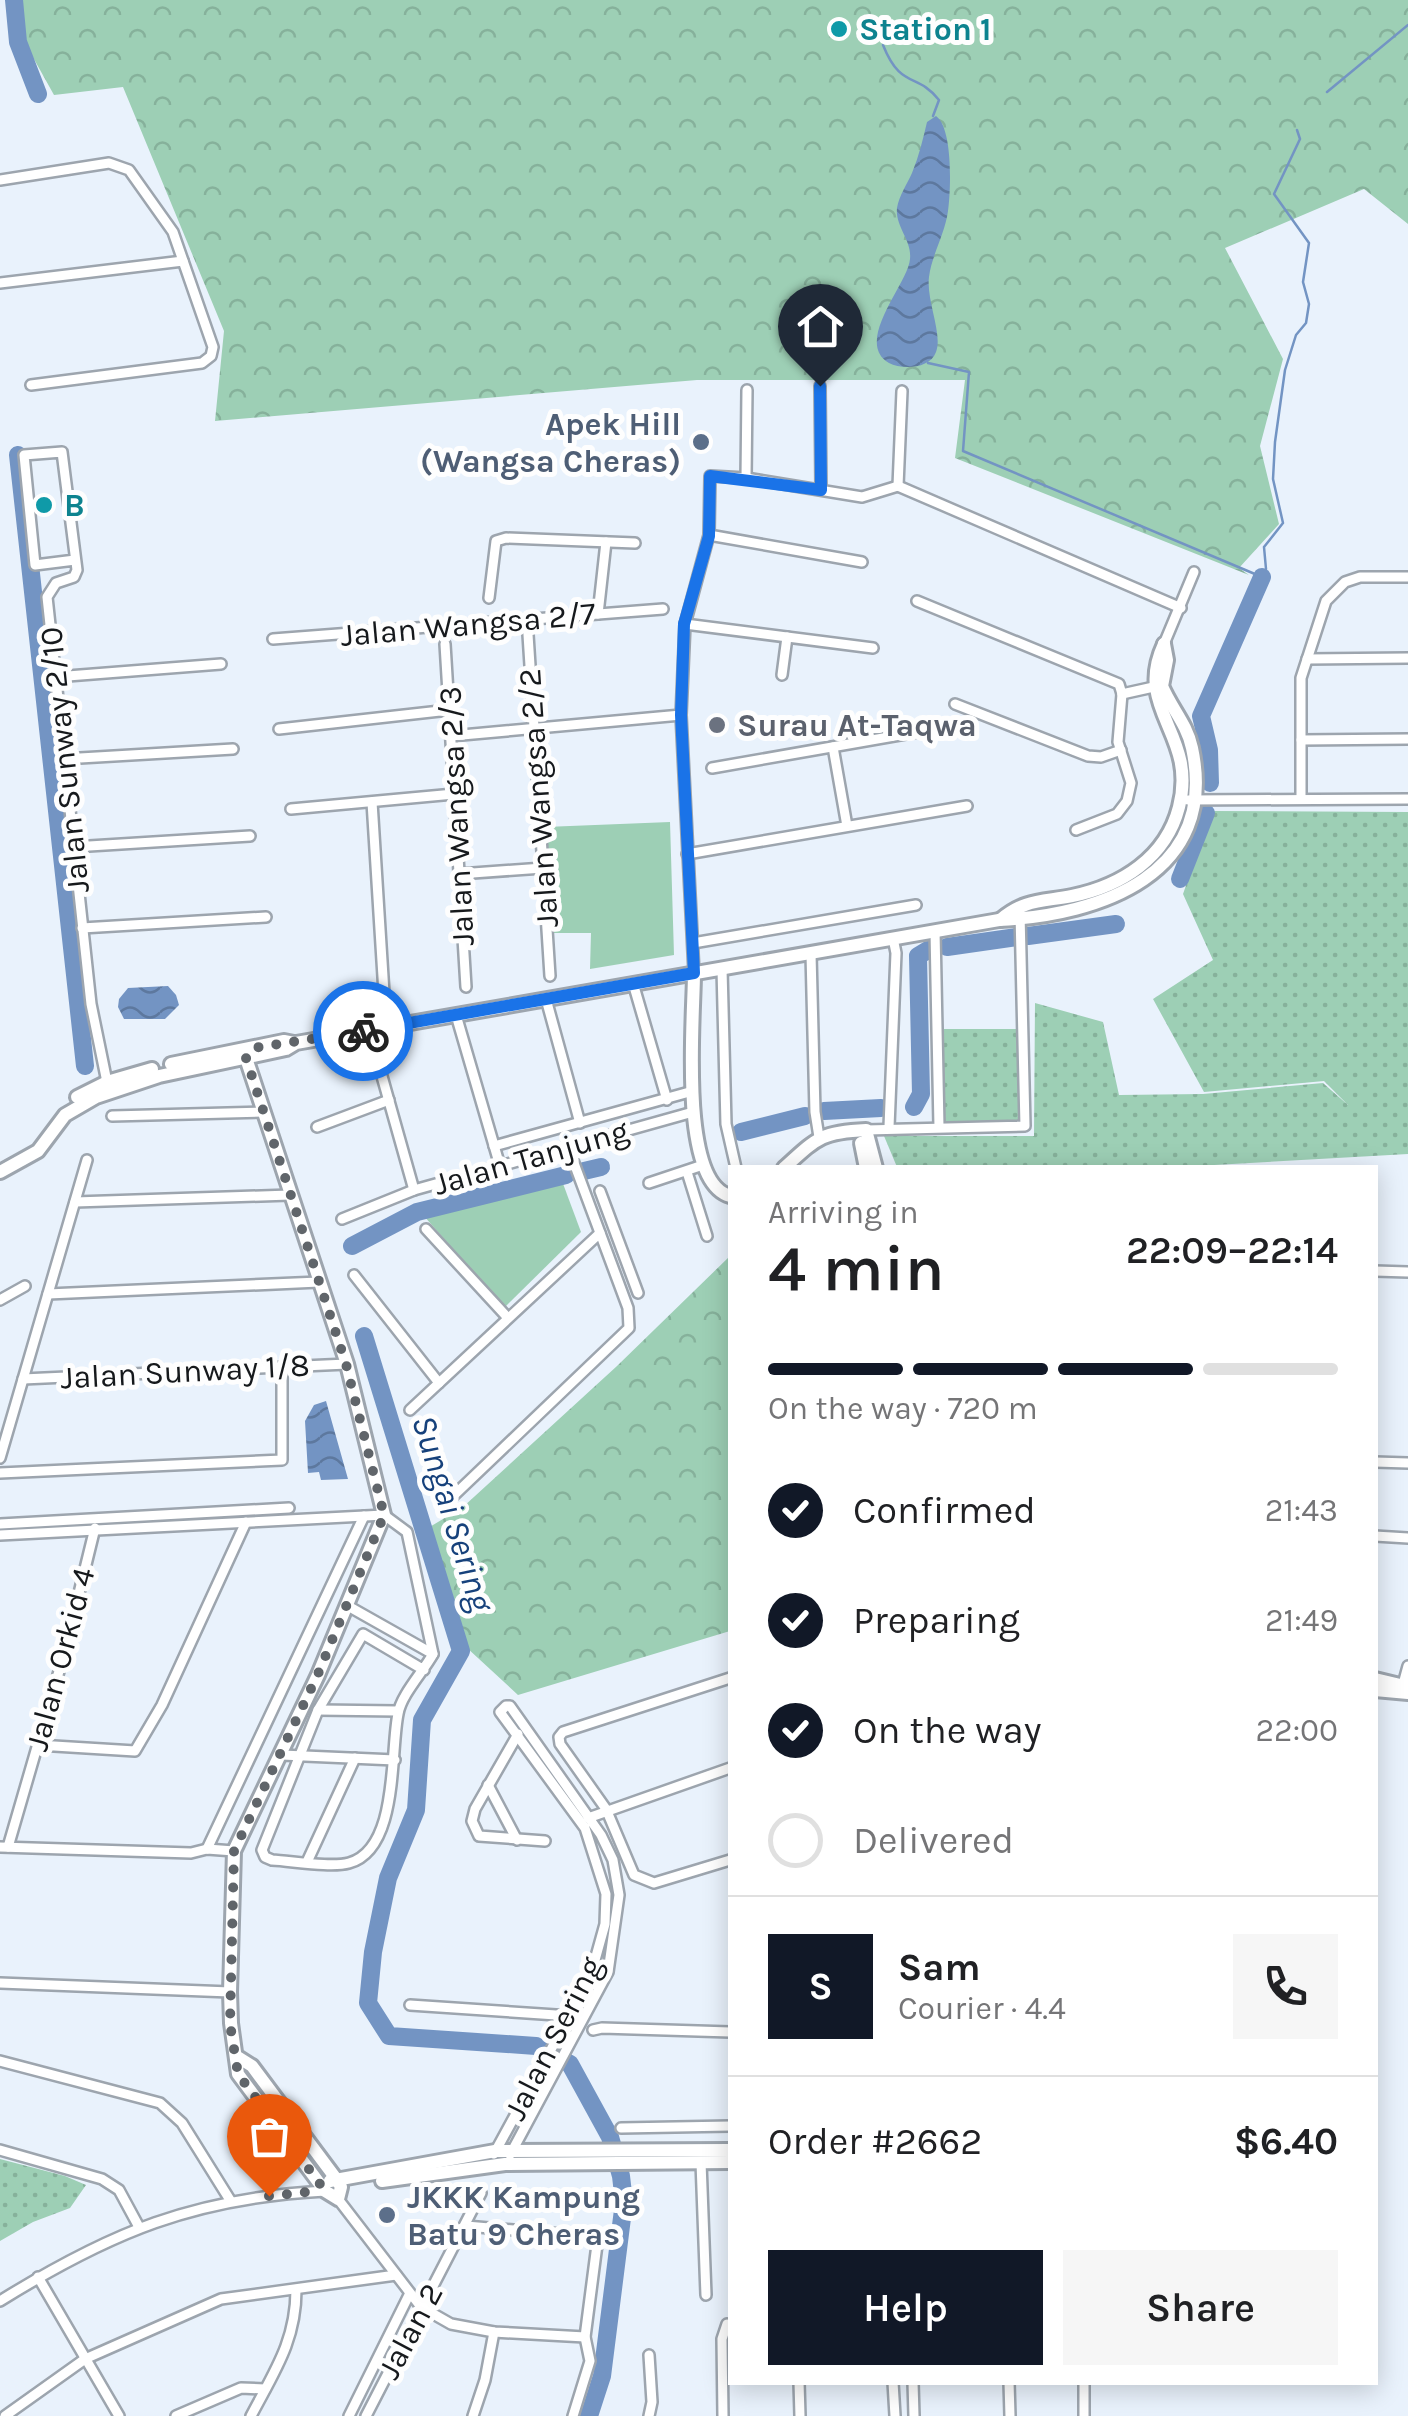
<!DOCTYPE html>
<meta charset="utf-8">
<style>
body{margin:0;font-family:Karla,sans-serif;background:#f6f6f6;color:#202124;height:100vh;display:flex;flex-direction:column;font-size:38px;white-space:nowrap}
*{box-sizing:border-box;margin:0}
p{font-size:32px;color:#757577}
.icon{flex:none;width:55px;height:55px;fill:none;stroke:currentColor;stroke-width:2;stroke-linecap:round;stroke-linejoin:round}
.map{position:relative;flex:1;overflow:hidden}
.side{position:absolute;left:728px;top:1165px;width:650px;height:1220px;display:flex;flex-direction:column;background:#fff;border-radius:0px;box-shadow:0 5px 25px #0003}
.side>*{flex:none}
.pin{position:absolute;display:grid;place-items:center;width:85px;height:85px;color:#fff;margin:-102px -42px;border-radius:50% 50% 50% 0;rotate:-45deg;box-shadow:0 0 10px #0007}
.pin .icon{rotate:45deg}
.courier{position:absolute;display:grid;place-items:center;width:100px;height:100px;margin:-50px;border:8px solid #1a73e8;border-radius:50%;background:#fff;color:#222;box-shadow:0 2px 12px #0007}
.head em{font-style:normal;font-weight:600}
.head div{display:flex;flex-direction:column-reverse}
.head{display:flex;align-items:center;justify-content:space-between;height:170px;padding:0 40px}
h1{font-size:65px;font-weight:600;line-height:75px}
.bar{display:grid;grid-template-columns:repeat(4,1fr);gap:15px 10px;align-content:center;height:120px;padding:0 40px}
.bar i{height:12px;border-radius:8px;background:#e0e0e0}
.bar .selected{background:#111827}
.bar p{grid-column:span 4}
.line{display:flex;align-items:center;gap:25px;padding:0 40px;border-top:2px solid #e0e0e0}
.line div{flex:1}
.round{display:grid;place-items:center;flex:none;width:105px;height:105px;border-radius:0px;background:#f6f6f6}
ol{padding:0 40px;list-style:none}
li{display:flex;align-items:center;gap:30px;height:110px}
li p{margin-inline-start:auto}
li .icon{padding:10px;border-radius:50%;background:#111827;color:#fff;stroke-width:4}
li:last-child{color:#757577}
li i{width:55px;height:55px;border:5px solid #e0e0e0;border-radius:50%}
.cta{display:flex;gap:20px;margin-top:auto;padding:20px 40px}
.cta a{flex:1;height:115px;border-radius:0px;background:#111827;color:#fff;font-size:40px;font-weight:600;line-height:115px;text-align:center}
.cta a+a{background:#f6f6f6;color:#202124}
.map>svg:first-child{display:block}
.grass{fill:url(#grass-dots)}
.forest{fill:url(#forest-crowns)}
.garden{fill:#9dcfb5}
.water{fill:url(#water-waves)}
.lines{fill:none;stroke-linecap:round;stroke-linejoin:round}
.stream{stroke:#7394c3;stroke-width:2.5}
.river{stroke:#7394c3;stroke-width:18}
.street-casing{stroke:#9da5ae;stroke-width:14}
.secondary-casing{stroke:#9da5ae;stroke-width:18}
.street{stroke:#fff;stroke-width:9}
.secondary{stroke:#fff;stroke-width:12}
.done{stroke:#60656a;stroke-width:10;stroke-dasharray:0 18}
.route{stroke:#1a73e8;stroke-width:12}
.culture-dot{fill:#0f9aa8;stroke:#fefefe;stroke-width:4}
.service-dot{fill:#5c6f8a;stroke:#fefefe;stroke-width:4}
.worship-dot{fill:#6b7280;stroke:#fefefe;stroke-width:4}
.labels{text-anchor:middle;stroke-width:10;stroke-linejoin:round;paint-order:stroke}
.culture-label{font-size:32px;font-weight:bold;fill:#0d838f;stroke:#fefefe;text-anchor:start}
.service-label{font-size:32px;font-weight:bold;fill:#4e5e75;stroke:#fefefe;text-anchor:end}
.street-label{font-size:32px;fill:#16191c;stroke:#fefefe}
.worship-label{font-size:32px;font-weight:bold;fill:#5b616d;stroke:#fefefe;text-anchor:start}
.water-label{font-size:35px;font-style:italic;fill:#16417b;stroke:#fefefe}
</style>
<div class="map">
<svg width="1408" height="2416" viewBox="0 0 1408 2416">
<defs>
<pattern id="grass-dots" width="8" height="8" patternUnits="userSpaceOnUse" patternTransform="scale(2.5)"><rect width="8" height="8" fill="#9dcfb5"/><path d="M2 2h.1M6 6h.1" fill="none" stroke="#86b19b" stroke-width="1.8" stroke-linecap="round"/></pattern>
<pattern id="forest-crowns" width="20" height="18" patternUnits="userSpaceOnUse" patternTransform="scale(2.5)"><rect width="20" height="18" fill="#9dcfb5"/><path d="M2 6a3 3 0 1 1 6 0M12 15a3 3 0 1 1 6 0" fill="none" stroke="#86b19b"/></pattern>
<pattern id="water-waves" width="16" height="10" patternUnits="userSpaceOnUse" patternTransform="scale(2.5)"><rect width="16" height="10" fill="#7394c3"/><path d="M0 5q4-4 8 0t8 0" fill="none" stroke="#5d789e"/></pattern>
</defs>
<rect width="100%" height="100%" fill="#e9f2fc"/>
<g class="grass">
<polygon points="1212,811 1408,812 1408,1154 1161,1168 897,1167 884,1136 1034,1136 1035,1003 1103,1022 1119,1095 1203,1094 1323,1083 1348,1105 1324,1081 1204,1092 1153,999 1213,960 1183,894"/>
<polygon points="941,1029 1020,1029 1022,1123 942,1124"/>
<polygon points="0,2159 65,2176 86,2185 70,2208 33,2222 0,2241"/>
</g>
<g class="forest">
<polygon points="17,0 1408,0 1408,224 1364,189 1225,248 1283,359 1260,446 1279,524 1239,568 1249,575 955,458 965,380 697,380 215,421 224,331 123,87 54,95 25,43"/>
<polygon points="730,1256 730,1631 518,1695 466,1647 428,1528 463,1507 617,1366"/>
</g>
<g class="garden">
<polygon points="670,822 674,955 590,969 591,933 554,933 545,827"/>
<polygon points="562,1181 581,1232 504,1308 424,1216"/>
</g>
<g class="water">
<path d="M936 116C953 128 951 190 948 211 945 234 932 254 929 277 926 300 943 334 936 352 930 369 902 370 889 363 853 342 908 284 910 259 912 240 895 227 897 208 899 196 907 184 912 173 919 156 923 139 927 122Z"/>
<polygon points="168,986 176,995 179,1005 165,1019 124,1019 118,1007 119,999 128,988"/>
<polygon points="326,1401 348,1479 321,1480 319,1472 308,1473 305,1421 314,1405"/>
</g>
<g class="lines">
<g class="stream">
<path d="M883 45C901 90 917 72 939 100L933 116"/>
<polyline points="1327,92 1408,25"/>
<polyline points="928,363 969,372 963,451 1262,577 1266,569 1264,547 1283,523 1273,479 1275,442 1285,370 1296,335 1306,323 1309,304 1303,282 1309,243 1274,194 1300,139 1297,130"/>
</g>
<g class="river">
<polyline points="14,0 18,42 38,94"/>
<polyline points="18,455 85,1066"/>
<polyline points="1210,783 1209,750 1201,716 1262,577"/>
<polyline points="1180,879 1206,813"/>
<polyline points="1028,936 1116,924"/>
<polyline points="947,947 1017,937"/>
<polyline points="914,1107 921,1094 918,956 928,950"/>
<polyline points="824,1111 881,1108"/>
<polyline points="741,1132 805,1116"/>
<polyline points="584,1171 601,1167"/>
<polyline points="352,1246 417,1212 566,1175"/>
<polyline points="364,1336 461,1651 422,1720 416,1810 388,1878 373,1952 368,2003 389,2036 536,2046 570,2064 610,2137 621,2176 624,2202 602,2376 589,2416"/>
</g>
<g class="street-casing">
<g id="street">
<polyline points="0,180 109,163 129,170 173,232 213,347 211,356 202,363 31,385"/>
<polyline points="0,283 183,261"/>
<polyline points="820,386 821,490"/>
<polyline points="746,478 747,390"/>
<polyline points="898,486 1181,608"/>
<polyline points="898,486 902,391"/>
<polyline points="709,535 862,562"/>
<polyline points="75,560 35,565 24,455 62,452 77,570 74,577 56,583 47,597 91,1004 107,1082"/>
<polyline points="489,598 496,541 506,538 635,543"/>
<polyline points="917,601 1119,684 1122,694"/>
<polyline points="598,614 606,542"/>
<polyline points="527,619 550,976"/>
<polyline points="685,624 873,648"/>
<polyline points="273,639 663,609"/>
<polyline points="445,644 466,987"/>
<polyline points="1164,644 1194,572"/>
<polyline points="1307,659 1408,658"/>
<polyline points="782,675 787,637"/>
<polyline points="55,677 221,664"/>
<polyline points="1122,694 1158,686"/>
<polyline points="955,704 1088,756 1101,757 1121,750"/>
<polyline points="279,729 449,710"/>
<polyline points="451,736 681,715"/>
<polyline points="1301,740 1408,739"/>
<polyline points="833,747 847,826"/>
<polyline points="63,759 233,749"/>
<polyline points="712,768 940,728"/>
<polyline points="1301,799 1301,678 1326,601 1345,582 1360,577 1408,577"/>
<polyline points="1188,800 1408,799"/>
<polyline points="372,802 384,993"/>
<polyline points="291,809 454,794"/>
<polyline points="1076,830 1117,814 1127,801 1131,783 1118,742 1122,694"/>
<polyline points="73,847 250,836"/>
<polyline points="687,854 967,806"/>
<polyline points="459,874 543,868"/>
<polyline points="82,928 266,917"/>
<polyline points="935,931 939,1127"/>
<polyline points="693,943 916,905"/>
<polyline points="811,954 815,1112 819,1137"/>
<polyline points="722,969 726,1124 736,1168"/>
<polyline points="694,973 681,715 685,624 709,535 710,476 746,478 862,497 898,486"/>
<polyline points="633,983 667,1100"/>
<polyline points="546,999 580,1123"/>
<polyline points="456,1015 500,1166"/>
<polyline points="369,1030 414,1190"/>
<polyline points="112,1116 263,1112"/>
<polyline points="317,1127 389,1100"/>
<polyline points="889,1127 896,953 893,938"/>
<polyline points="866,1130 1025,1126 1020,913"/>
<polyline points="494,1146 693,1091"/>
<polyline points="687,1172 707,1236"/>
<polyline points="649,1183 703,1165"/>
<polyline points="600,1191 638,1293"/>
<polyline points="75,1202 290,1195"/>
<polyline points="342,1219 414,1190 693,1112"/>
<polyline points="426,1229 508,1318"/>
<polyline points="1375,1271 1408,1272"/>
<polyline points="354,1275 439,1383"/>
<polyline points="48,1294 319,1282"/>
<polyline points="0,1300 25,1286"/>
<polyline points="23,1379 347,1364"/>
<polyline points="410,1410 600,1233"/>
<polyline points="0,1458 87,1160"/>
<polyline points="1375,1462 1408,1463"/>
<polyline points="0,1473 282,1460 282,1367"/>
<polyline points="448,1501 629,1328 628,1308 568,1147"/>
<polyline points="0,1524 289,1508"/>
<path d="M0 1535 384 1515 407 1532 433 1654C423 1672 401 1695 398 1714 390 1752 399 1849 349 1863 331 1868 292 1861 272 1860L265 1857 262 1850 318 1710 363 1634 424 1670"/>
<polyline points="1375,1536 1408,1538"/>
<polyline points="348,1606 433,1654"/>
<polyline points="730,1678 563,1732 559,1737 560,1744 606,1809 634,1875 654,1883 730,1860"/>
<polyline points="1402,1688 1408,1666"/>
<polyline points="318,1710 398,1711"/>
<polyline points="518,1734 475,1809 472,1821 479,1836 545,1841"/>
<polyline points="38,1745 135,1751 162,1705 246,1522"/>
<polyline points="282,1755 395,1760"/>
<polyline points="488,1785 517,1840"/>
<polyline points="588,1818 730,1768"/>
<polyline points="0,1847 191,1853 207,1849 234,1851"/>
<polyline points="8,1847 64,1654 95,1528"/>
<polyline points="207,1849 364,1516"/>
<polyline points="307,1862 355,1758"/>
<polyline points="0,1983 230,1992"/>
<polyline points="410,2005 571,2016"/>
<polyline points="593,2030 602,2028 730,2032"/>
<polyline points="0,2061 160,2103 182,2123 230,2200"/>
<polyline points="621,2128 730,2126"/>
<polyline points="0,2150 102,2179 119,2190 139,2227"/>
<polyline points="494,2154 590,1978 605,1924 606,1894 585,1828 500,1712 506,1706 510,1706 601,1835 613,1860 619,1895 608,1972 510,2155"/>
<polyline points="701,2162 706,2295"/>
<polyline points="338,2199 421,2307 451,2324 494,2332 585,2337"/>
<polyline points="466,2226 598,2237 585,2337 590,2361 573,2416"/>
<polyline points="38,2277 119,2416"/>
<path d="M0 2301C111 2232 194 2198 325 2191"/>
<polyline points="799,2382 800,2416"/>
<polyline points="893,2382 895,2416"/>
<polyline points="913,2382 914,2416"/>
<polyline points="1009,2382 1010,2416"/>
<polyline points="5,2416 85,2359 221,2299 396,2275"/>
<polyline points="176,2416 241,2388 265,2389"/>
<path d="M251 2416C274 2372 296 2341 296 2290"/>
<polyline points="349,2416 409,2295"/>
<polyline points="366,2416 481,2193"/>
<polyline points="473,2416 485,2380 494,2332"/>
<polyline points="649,2416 652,2402 649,2355"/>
<polyline points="723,2416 722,2339 727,2324"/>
<polyline points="1084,2416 1084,2382"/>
</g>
</g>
<g class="secondary-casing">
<g id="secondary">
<path d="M1000 920C1025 899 1041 902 1072 896 1121 886 1166 858 1179 807 1198 734 1133 710 1164 644"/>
<path d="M694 973C694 1018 678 1182 730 1196"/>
<polyline points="171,1064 284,1041 294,1043"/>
<polyline points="77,1097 107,1082 152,1069"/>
<polyline points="861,1143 866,1168"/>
<path d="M784 1168C817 1138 821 1132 866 1130L876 1168"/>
<path d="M0 1172 38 1151 65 1115 96 1097 159 1076 286 1049 296 1043 999 920C1101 915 1219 874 1192 748 1187 724 1171 708 1162 686L1167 660 1164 644"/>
<polyline points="1375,1679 1408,1687"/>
<polyline points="1375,1690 1408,1693"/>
<polyline points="236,2056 252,2066 337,2180 341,2187 338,2199 325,2191 238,2074 231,2023 230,1992 234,1851 318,1675 384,1515 347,1364 246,1058"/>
<polyline points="330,2181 495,2151 730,2150"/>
<polyline points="382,2181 505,2164 730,2162"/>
</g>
</g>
<use href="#street" class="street"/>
<use href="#secondary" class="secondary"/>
</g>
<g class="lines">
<polyline class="done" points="269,2196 308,2192 320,2184 238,2074 230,2024 234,1851 318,1674 384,1515 346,1364 246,1058 253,1048 363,1031"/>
<polyline class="route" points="363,1031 694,973 681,715 684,624 709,536 710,476 821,490 820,386"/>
</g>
<g class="culture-dot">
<circle cx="839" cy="29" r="10"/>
<circle cx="44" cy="505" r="10"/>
</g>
<g class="service-dot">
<circle cx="701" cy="442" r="10"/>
<circle cx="387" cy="2215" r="10"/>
</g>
<circle class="worship-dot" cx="717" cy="725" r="10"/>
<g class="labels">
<g class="culture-label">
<text x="859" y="40">Station 1</text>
<text x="64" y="516">B</text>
</g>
<g class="service-label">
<text x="681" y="435">Apek Hill<tspan x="681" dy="37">(Wangsa Cheras)</tspan></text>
<text x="407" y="2208" text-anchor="start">JKKK Kampung<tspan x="407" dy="37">Batu 9 Cheras</tspan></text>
</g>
<g class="street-label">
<text transform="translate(468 624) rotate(-5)" y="11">Jalan Wangsa 2/7</text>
<text transform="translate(64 760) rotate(-96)" y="11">Jalan Sunway 2/10</text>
<text transform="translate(538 798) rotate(-94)" y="11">Jalan Wangsa 2/2</text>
<text transform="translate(456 816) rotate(-93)" y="11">Jalan Wangsa 2/3</text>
<text transform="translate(531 1157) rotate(-16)" y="11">Jalan Tanjung</text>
<text transform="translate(185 1371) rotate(-3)" y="11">Jalan Sunway 1/8</text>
<text transform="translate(60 1659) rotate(-75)" y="11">Jalan Orkid 4</text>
<text transform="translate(553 2038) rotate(-63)" y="11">Jalan Sering</text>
<text transform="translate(410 2331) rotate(-62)" y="11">Jalan 2</text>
</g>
<g class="worship-label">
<text x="737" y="736">Surau At-Taqwa</text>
</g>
<g class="water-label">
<text transform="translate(453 1513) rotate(73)" y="12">Sungai Sering</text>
</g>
</g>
</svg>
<div class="pin" style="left:269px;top:2196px;background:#ea580c"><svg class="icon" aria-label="bag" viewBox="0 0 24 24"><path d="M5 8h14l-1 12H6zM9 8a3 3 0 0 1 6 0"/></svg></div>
<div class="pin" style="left:820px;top:386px;background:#1f2937"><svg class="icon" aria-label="home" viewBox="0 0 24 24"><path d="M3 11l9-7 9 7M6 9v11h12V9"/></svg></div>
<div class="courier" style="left:363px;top:1031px"><svg class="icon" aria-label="bike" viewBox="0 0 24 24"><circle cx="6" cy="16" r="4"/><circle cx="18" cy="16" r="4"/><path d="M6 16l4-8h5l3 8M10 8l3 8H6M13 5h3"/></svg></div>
<section class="side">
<div class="head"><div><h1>4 min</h1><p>Arriving in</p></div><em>22:09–22:14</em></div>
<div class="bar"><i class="selected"></i><i class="selected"></i><i class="selected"></i><i></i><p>On the way · 720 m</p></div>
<ol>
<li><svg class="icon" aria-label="check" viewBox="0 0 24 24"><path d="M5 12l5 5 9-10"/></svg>Confirmed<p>21:43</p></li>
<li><svg class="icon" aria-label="check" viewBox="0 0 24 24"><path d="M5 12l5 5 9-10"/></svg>Preparing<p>21:49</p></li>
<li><svg class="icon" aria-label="check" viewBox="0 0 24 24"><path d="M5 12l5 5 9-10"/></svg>On the way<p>22:00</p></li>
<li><i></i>Delivered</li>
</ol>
<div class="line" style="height:180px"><b class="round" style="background:#111827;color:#fff">S</b><div><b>Sam</b><p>Courier · 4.4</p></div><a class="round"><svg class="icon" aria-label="phone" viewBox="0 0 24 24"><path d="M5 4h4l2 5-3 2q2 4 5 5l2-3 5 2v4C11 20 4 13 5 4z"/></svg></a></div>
<div class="line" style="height:130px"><div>Order #2662</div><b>$6.40</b></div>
<div class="cta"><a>Help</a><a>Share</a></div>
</section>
</div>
